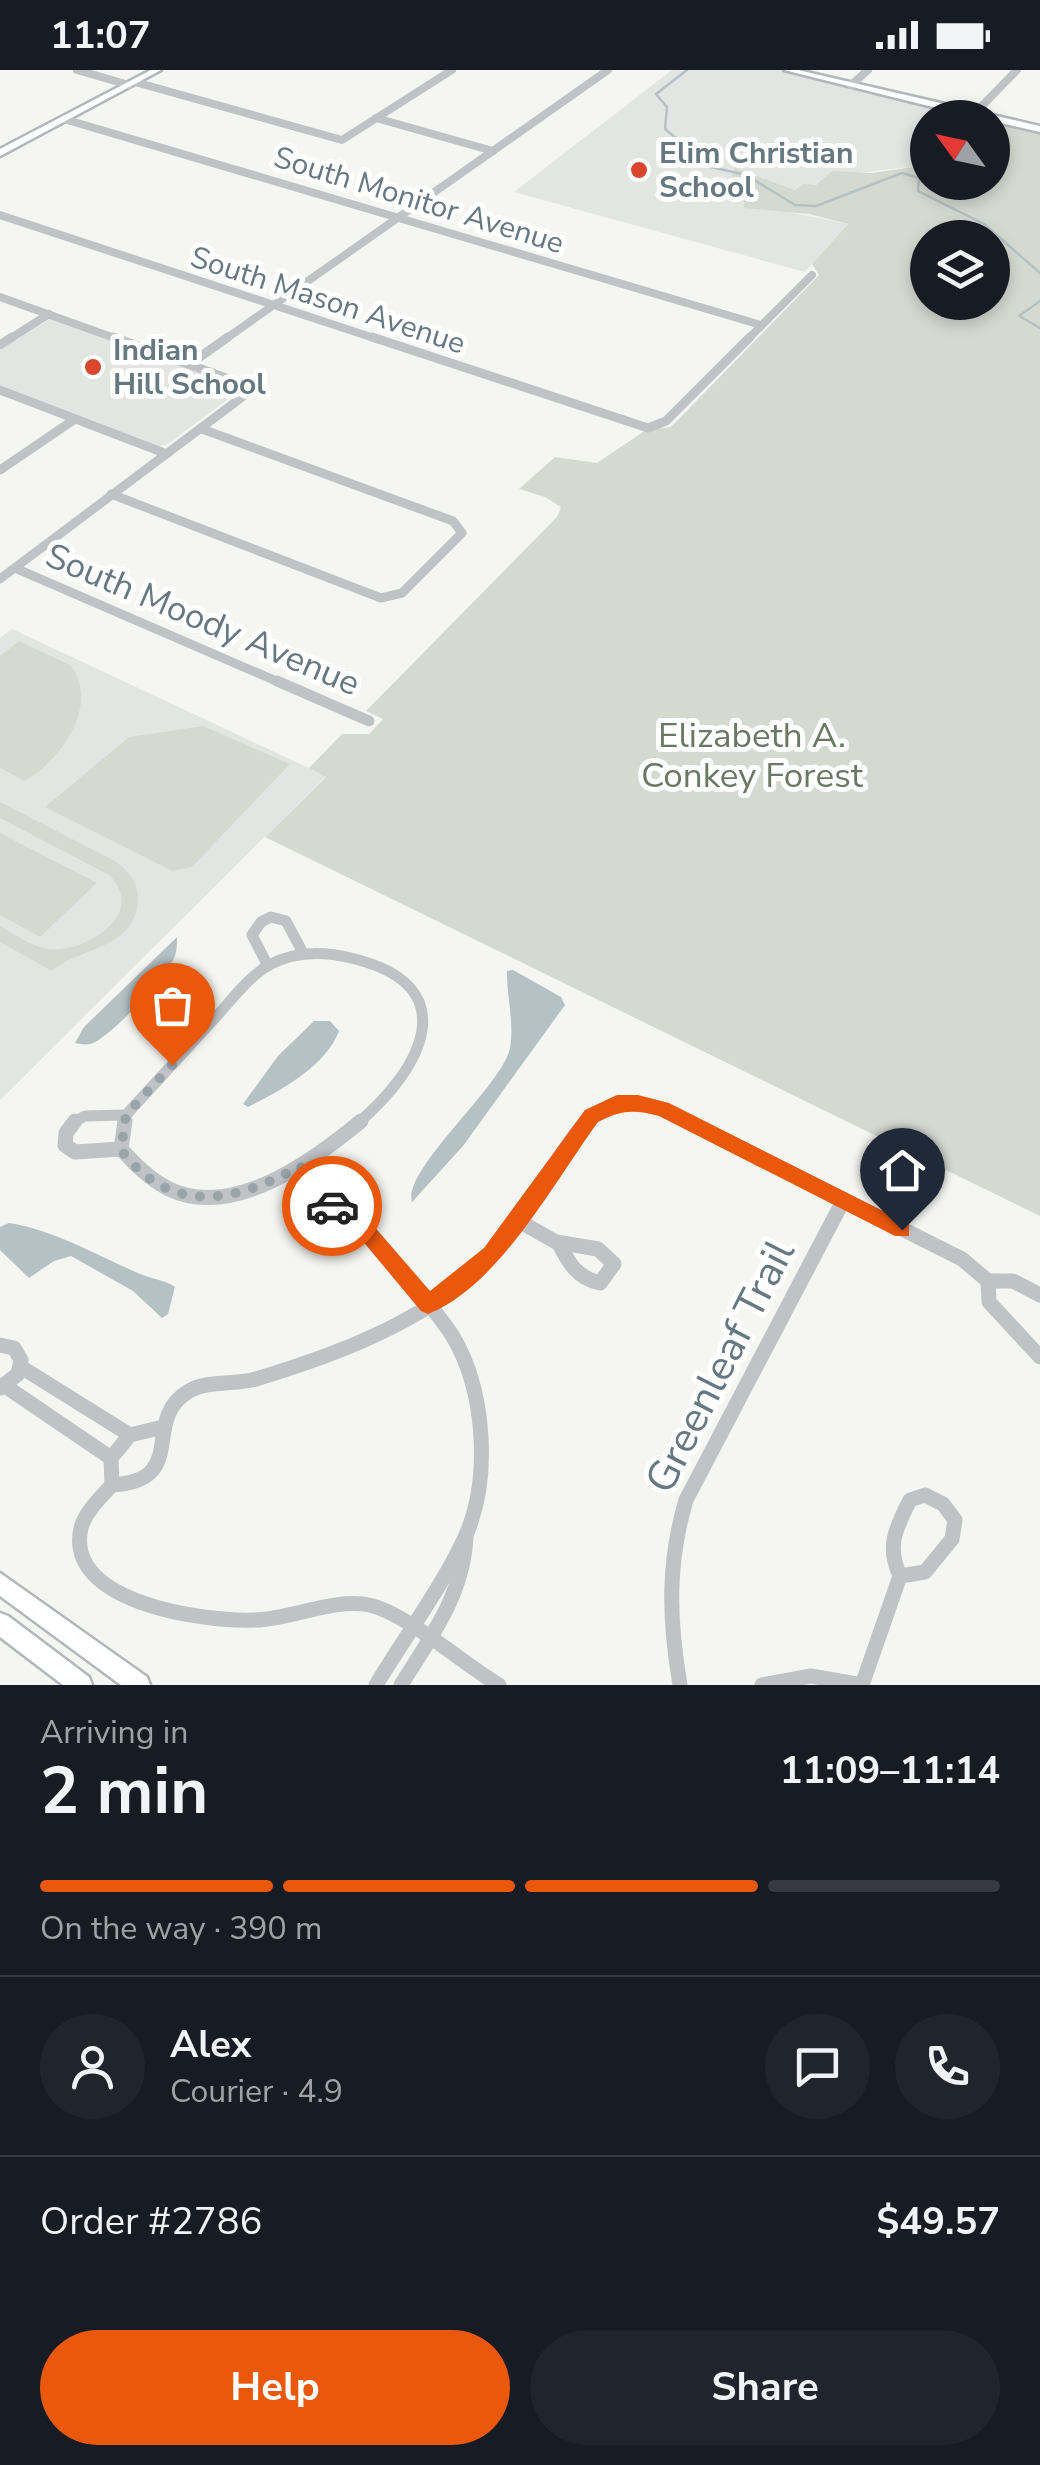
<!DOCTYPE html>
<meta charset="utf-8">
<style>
body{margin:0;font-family:"Nunito Sans",sans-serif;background:#20242c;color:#f1f3f6;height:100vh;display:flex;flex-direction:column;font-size:38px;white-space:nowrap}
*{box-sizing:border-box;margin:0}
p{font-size:32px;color:#9ea1a6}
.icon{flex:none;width:55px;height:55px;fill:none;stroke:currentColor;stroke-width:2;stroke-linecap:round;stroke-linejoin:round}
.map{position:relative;height:1615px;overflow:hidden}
.details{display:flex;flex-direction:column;background:#171b24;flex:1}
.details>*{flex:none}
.needle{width:65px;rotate:303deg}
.fabs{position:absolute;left:910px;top:30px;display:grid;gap:20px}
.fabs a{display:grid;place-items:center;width:100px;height:100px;border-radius:50%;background:#171b24;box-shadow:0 5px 15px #0003;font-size:50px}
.pin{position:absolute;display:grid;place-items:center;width:85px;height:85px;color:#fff;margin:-102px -42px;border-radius:50% 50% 50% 0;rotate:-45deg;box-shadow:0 0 10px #0007}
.pin .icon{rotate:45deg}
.courier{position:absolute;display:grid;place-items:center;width:100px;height:100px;margin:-50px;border:8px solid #ea580c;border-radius:50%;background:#fff;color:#222;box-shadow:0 2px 12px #0007}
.head em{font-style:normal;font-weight:700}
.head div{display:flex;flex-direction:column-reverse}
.head{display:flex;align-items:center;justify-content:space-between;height:170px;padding:0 40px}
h1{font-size:65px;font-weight:700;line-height:75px}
.bar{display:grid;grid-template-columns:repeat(4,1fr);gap:15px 10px;align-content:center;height:120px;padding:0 40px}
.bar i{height:12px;border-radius:8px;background:#363941}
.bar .current{background:#ea580c}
.bar p{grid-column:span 4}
.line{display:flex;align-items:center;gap:25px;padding:0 40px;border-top:2px solid #363941}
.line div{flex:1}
.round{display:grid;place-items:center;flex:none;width:105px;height:105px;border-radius:52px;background:#20242c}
.cta{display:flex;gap:20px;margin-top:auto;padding:20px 40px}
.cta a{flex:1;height:115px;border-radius:60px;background:#ea580c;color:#fff;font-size:40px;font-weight:700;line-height:115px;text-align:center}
.cta a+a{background:#20242c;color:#f1f3f6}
.status{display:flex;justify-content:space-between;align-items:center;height:70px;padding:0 50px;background:#171b24;direction:ltr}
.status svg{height:28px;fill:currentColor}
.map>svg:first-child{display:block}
.built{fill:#e3e5e3}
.green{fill:#d5dad1;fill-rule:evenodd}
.water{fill:#b4c2c5}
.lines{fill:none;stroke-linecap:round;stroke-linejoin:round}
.stream{stroke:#b4c2c5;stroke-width:2.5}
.secondary-casing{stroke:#b1b7bb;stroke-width:5}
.street-far3{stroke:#bfc3c6;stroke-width:8}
.street-far2{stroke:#bfc3c6;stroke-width:9}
.street-far1{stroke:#bfc3c6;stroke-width:11}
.street{stroke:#bfc3c6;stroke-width:15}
.secondary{fill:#fff;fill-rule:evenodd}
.route{fill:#ea580c}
.done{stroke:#98a4a9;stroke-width:10;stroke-dasharray:0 18}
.poi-dot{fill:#da452e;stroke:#fff;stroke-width:4}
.labels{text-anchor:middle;stroke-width:10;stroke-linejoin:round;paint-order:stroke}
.far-poi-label{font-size:30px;font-weight:bold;fill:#667882;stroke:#fff;text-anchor:start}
.far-street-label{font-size:30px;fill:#667882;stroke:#fff}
.street-label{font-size:35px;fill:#667882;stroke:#fff}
.park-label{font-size:35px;fill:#6b7964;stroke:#fff}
.near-street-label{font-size:42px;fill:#667882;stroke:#fff}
</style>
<div class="status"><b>11:07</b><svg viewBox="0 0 49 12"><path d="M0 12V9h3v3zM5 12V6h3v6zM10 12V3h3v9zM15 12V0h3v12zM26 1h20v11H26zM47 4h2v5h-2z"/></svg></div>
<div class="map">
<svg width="1040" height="1615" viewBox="0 0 1040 1615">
<rect width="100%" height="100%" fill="#f5f5f2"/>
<g class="built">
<polygon points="672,0 778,0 979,47 928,48 927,95 857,103 796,120 764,111 753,103 737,119 744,124 784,141 848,154 805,202 514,122"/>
<polygon points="50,249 238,315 239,321 166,375 159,376 0,315 0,280"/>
<polygon points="12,559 326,706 0,1030 0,568"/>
</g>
<g class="green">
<path d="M993 50 1040 61V1146L265 767 326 707 309 698 342 664H369L383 649 366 641 557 447 561 437 545 427 519 419 555 387 597 393 646 360 671 357 819 205 812 194 848 154 809 144 744 138V124L727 118 735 98 795 120 804 114 816 115 832 101 871 103 927 95 928 112H992ZM928 168H992V232H928Z"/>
<path d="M19 571 70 595C101 634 61 690 25 711L0 698V586Z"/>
<polygon points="203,656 290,694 192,797 172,801 45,737 129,667"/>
<path d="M0 732 115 791C128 801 139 812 138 830 135 880 79 877 52 901L0 872V856C15 864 32 877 49 879 87 883 148 843 109 805L0 748Z"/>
<polygon points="0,763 97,813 40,867 0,845"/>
</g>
<g class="water">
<path d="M177 867C177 876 177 883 173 890 166 907 107 971 90 974 85 975 80 974 75 973L84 957Z"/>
<path d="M513 900 561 927 565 935 463 1076 412 1132C402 1100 503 1015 510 978 514 957 508 930 507 908V901Z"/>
<path d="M314 951H330L339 961C326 996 280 1021 248 1037L243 1034 278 986Z"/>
<path d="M9 1153C54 1160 96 1185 138 1203 150 1209 163 1209 175 1217L168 1244 162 1248 133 1221 71 1186 54 1191 29 1208 0 1180V1157Z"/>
</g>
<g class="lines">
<g class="stream">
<polyline points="687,0 656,24 667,37 665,59 689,79 681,85 685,91 746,105 795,135 816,136 902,103 919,108 918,121 984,154 1040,203"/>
<polyline points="1040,231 1019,246 1040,258"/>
</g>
<g class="secondary-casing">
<g id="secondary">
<polygon points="151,0 161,0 0,86 0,79"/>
<polygon points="784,0 798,0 1040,56 1040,62 992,51 992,48 977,48"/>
<polygon points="0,1503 147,1607 150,1615 121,1615 0,1526"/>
<polygon points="0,1543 8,1546 89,1607 92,1615 63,1615 0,1567"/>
</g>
</g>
<g class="street-far3">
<polyline points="77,0 129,15"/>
<polyline points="135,12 342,70 452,0"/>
<polyline points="851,15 868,0"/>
<polyline points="974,44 1017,0"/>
<polyline points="376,48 493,81"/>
<polyline points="64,49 761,255"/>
<polyline points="0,145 380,270"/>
<polyline points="0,227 120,270"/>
<polyline points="8,270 49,244"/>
<polyline points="224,270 608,0"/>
<polyline points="747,270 812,205"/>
</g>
<g class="street-far2">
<polyline points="372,267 648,358 666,351 750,267"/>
<polyline points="0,275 12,267"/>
<polyline points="190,294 228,267"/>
<polyline points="0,320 167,384"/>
<polyline points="0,400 75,349"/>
<polyline points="111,424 381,528 402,523 462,463 453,451 202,359"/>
<polyline points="15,498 283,614"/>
<polyline points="0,509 254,318 113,267"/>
</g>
<g class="street-far1">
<polyline points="277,611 369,651"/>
<polyline points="268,896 252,865 261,852 271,847 286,851 303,883"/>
<polyline points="72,1053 85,1046 126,1045"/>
<path d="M125 1053 126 1045C155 1013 185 981 214 949 231 931 248 907 269 895 295 881 323 881 351 888 466 915 423 998 358 1053"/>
<path d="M585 1053C619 1023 655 1035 692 1053"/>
</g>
<g class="street">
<polyline points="75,1051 66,1063 65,1075 75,1082 121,1079"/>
<path d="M125 1051 121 1079C136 1095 149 1109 169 1119 233 1150 314 1090 361 1051"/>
<polyline points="687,1051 962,1189 988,1211 1013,1211 1040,1225"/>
<polyline points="316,1086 348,1124"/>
<polyline points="300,1096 333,1134"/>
<circle cx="349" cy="1140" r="17"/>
<path d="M517 1150 556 1172 598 1179 614 1194 600 1213C577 1208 569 1193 559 1174"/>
<path d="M360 1153C390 1190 426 1226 452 1265 485 1319 491 1407 466 1465 446 1511 403 1570 376 1615"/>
<polyline points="988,1211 989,1232 1040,1287"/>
<polyline points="0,1275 14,1278 21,1290 18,1304 0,1318"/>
<polyline points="21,1297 130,1365"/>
<polyline points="5,1316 111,1388"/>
<path d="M163 1357 130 1365 111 1388 112 1415C190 1411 140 1350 189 1321 208 1310 235 1315 256 1309 322 1289 394 1263 450 1222 491 1192 520 1149 548 1106 560 1088 571 1067 587 1051"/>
<path d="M112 1415C101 1427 85 1442 81 1458 64 1533 204 1552 255 1550 292 1549 333 1528 369 1535 404 1542 465 1595 499 1615"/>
<path d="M925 1425 943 1434 955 1450 952 1469 925 1502 900 1506C886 1476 896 1458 910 1430Z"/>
<path d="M401 1615C430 1568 464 1524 466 1466"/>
<path d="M680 1615C669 1550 667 1494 686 1430L843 1131"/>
<polyline points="762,1615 811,1606 862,1615"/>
<polyline points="862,1615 900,1506"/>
</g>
<use href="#secondary" class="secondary"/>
</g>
<path class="route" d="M617 1025H638L669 1033 909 1154V1166H895L659 1046C634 1039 620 1040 598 1052 554 1112 499 1216 428 1244L421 1241 356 1163 348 1165 331 1159 322 1144 326 1130 332 1127 339 1130 344 1146 366 1147 430 1221 484 1178 585 1040Z"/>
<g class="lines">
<path class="done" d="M172 995 126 1045 121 1080C170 1146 236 1133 300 1096L332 1136"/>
</g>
<g class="poi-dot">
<circle cx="639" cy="100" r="10"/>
<circle cx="93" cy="297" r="10"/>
</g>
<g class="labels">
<g class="far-poi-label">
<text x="659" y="93">Elim Christian<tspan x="659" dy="34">School</tspan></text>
<text x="113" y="290">Indian<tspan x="113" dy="34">Hill School</tspan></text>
</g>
<g class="far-street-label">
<text transform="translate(419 130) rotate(17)" y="10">South Monitor Avenue</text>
<text transform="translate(328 230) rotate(18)" y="10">South Mason Avenue</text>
</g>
<g class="street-label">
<text transform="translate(203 549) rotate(23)" y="12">South Moody Avenue</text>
</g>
<g class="park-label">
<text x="752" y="677">Elizabeth A.<tspan x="752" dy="40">Conkey Forest</tspan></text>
</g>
<g class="near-street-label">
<text transform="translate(719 1296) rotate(-63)" y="15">Greenleaf Trail</text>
</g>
</g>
</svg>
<div class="fabs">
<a><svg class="needle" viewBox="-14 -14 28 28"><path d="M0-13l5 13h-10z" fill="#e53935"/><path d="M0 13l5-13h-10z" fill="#9ea1a6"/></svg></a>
<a><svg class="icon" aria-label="layers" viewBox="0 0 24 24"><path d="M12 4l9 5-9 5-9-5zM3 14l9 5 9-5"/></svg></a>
</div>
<div class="pin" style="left:172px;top:995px;background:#ea580c"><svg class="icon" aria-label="bag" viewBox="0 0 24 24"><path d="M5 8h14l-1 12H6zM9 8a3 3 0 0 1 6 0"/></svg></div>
<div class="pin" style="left:902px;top:1160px;background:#1f2937"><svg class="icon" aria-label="home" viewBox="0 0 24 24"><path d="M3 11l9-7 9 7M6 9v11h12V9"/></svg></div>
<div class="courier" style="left:332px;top:1136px"><svg class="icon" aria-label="car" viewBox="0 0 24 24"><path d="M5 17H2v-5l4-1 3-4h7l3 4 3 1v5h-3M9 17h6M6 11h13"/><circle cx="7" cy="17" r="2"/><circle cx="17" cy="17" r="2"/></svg></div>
</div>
<section class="details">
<div class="head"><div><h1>2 min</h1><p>Arriving in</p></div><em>11:09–11:14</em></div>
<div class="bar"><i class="current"></i><i class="current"></i><i class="current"></i><i></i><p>On the way · 390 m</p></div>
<div class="line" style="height:180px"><a class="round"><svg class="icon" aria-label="person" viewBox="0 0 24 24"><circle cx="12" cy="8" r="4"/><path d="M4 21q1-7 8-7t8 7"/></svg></a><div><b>Alex</b><p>Courier · 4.9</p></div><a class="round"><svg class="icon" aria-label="chat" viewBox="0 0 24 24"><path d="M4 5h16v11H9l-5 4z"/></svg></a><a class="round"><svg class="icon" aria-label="phone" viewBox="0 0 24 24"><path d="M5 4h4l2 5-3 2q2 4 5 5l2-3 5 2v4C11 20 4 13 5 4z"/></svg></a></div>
<div class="line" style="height:130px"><div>Order #2786</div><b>$49.57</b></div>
<div class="cta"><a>Help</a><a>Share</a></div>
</section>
